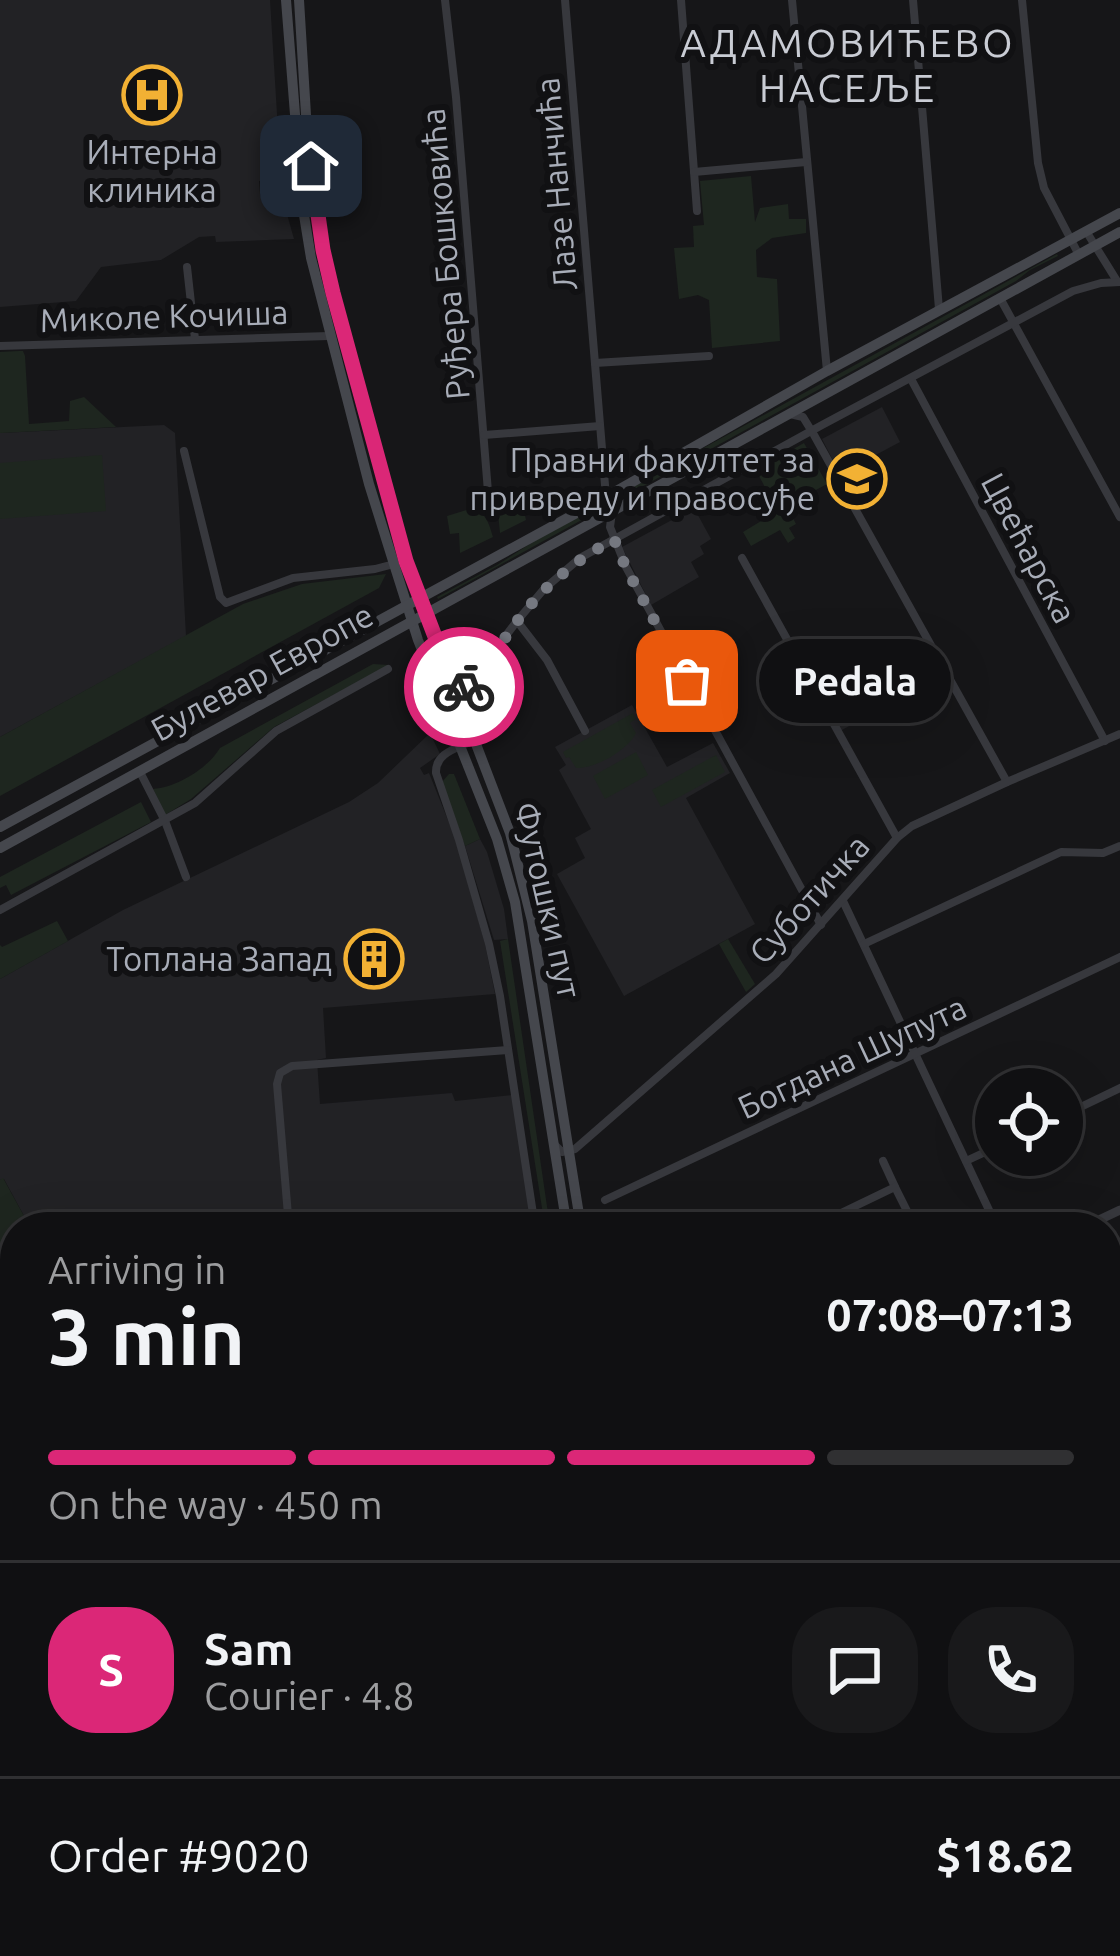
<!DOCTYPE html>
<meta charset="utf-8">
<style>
body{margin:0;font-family:Ubuntu,sans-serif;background:#19191b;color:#f1f3f6;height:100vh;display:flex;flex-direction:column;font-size:45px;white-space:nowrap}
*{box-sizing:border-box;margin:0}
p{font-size:39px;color:#9c9d9f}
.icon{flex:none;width:66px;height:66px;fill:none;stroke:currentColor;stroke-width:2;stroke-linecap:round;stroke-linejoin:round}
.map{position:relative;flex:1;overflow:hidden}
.details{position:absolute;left:0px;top:1212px;width:1122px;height:744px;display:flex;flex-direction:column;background:#101012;border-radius:48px 48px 0 0;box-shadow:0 12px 48px #0002,0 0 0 3px #303032}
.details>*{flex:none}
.controls{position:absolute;left:975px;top:1068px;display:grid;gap:24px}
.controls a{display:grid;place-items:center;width:108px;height:108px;border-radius:50%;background:#101012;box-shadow:0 12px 48px #0002,0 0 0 3px #303032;font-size:60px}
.pin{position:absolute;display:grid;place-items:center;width:102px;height:102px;color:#fff;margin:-51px;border-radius:24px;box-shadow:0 6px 18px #0006}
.courier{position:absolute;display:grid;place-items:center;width:120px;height:120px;margin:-60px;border:9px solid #db2777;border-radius:50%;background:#fff;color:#222;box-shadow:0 3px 15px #0007}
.bubble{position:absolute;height:84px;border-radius:42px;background:#101012;box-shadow:0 12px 48px #0002,0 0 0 3px #303032;font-size:39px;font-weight:700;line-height:84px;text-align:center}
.overview em{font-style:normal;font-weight:700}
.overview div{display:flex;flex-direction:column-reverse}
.overview{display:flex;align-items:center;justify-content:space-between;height:204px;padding:0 48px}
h1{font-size:78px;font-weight:700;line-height:90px}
.bar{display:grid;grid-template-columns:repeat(4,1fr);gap:18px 12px;align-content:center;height:144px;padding:0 48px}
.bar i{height:15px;border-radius:9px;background:#303032}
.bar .active{background:#db2777}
.bar p{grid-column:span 4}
.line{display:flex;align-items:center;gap:30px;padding:0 48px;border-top:3px solid #303032}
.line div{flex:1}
.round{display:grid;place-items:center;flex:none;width:126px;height:126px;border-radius:48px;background:#19191b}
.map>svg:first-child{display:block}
.built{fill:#222225}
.green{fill:#1e261f}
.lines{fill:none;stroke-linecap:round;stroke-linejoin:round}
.minor{stroke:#37383d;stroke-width:8}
.tertiary{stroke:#37383d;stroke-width:9}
.secondary{stroke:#45474d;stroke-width:10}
.done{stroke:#757880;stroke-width:12;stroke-dasharray:0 21.6}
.route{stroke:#db2777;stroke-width:15}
.labels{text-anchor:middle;stroke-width:12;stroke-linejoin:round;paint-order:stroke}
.poi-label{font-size:33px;fill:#a8adb8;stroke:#111113;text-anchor:end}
.street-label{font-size:33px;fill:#a8adb8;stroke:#111113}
.quarter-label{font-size:39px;letter-spacing:3px;fill:#c9ccd4;stroke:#111113}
</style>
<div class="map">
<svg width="1120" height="1956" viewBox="0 0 1120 1956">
<rect width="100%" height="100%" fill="#161618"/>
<g class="built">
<polygon points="0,0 270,0 281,179 259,181 260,194 263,202 275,201 276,207 285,207 294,239 216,242 215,236 199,237 161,260 101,267 76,301 0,307"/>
<polygon points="882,407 900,442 840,474 822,439"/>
<polygon points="164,425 175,433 186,636 0,737 0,433"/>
<polygon points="694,508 711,539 700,546 704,554 691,562 699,577 651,605 622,547"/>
<polygon points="875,692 883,708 840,731 832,715"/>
<polygon points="632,705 667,767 713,743 730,773 686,798 755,924 624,996 557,874 585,858 575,838 591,829 559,770 566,765 555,747"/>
<polygon points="430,733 440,754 420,768 424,775 429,773 456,840 485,944 495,994 323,1008 326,1058 317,1060 320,1104 452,1093 455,1101 512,1095 532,1227 92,1227 85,1218 65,1227 30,1227 4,1179 0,1180 0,979 123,910 349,802 378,783"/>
<polygon points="480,839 487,852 504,909 508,939 494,940 465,846"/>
<polygon points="422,1941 496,1941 467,1956 431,1956"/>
<polygon points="770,1941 913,1941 920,1956 778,1956"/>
</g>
<g class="green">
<polygon points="751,176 755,222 760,208 788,204 789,219 806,219 806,233 772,238 756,250 757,277 777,279 780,341 712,348 709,300 698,295 679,299 674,248 694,247 693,226 704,225 700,181"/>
<polygon points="1057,254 1058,256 1030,270 1016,281 438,599 437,597 497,565 536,540"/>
<polygon points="19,351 23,351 25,356 29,424 69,421 70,401 84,397 116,427 0,433 0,352"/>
<polygon points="804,443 827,484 779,510 783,518 791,514 796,524 789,528 795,538 788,543 780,530 751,546 743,532 766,518 760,507 767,504 765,500 770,497 756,470"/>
<polygon points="102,455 106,511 0,519 0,463"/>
<polygon points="522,501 526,520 500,533 497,503"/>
<path d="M473 508C487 514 489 524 493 537L460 553 459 533 450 534 447 516Z"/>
<polygon points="386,574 379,588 0,796 0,737 243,604 302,584"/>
<path d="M373 664 389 665 274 727 191 799 165 815 153 789C178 787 208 768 220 748Z"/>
<path d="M633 713 636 719 630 723 636 733C628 750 595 769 576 768L569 757 566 758 563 752Z"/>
<polygon points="636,752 648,775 605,799 593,776"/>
<polygon points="716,755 725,772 661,807 652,790"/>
<polygon points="449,774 454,774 480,839 465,846 442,782"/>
<polygon points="141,802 151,822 11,895 6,885 0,888 0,877"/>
<polygon points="57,921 68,941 0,979 0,945 2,947"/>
<polygon points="508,939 550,1227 545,1227 500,941"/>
<polygon points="728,939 755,984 746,992 719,944"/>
<polygon points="3,1178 30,1227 15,1227 15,1438 0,1410 0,1180"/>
</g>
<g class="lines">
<g class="minor">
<polyline points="445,0 456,97 489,504"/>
<polyline points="565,0 606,497"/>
<polyline points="681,0 697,211"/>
<polyline points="792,0 827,371"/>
<polyline points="913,0 939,309"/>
<polyline points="1022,0 1038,163 1044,188 1079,255"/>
<polyline points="694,172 806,162"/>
<polyline points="1086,231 1117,281"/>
<polyline points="187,267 195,339"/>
<polyline points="1000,298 1120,517"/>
<polyline points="0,346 329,336"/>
<polyline points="595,363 709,356"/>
<polyline points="911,379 1105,741"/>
<polyline points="790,414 803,417 814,435 1007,782"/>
<polyline points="484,435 600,426"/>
<polyline points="184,451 220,597 226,603 293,578 375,569 394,564"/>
<polyline points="612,512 610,527 626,567 821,925"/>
<polyline points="742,558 897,838"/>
<polyline points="517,621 547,660 585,731"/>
<polyline points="463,708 470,683 517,621 544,589 580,558 822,425 1073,291 1101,283 1120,282"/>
<path d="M474 740C459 748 435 752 436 773L459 840 489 944 500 996 535 1227"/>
<polyline points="140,772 165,821 186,877"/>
<polyline points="843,901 997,1227"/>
<polyline points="0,910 195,803 276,731 388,669"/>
<polyline points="864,944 1061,852 1103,853 1120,846"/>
<polyline points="1062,1116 1120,1088"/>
<polyline points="555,1145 562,1152 575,1149 776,974 897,838 912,826 1007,782 1120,734"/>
<polyline points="883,1161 895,1187"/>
<polyline points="966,1161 996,1147"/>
<polyline points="605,1200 1120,957"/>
<polyline points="289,1227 277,1084 280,1073 292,1066 508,1050"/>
<polyline points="812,1227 895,1187 915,1227"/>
<polyline points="1107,1340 1120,1334"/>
<polyline points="0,1437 15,1464"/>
<polyline points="1107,1462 1120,1490"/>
<polyline points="0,1570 15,1562"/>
<polyline points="1107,1593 1120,1586"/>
<polyline points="1107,1727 1120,1721"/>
<polyline points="1107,1846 1120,1840"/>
<polyline points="121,1941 130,1956"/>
<polyline points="403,1941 412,1956"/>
<polyline points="918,1941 926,1956"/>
<polyline points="301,1956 329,1941"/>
</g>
<g class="tertiary">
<polyline points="1084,1227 1120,1210"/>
<polyline points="0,1729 15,1721"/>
<polyline points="0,1741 15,1732"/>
</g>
<g class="secondary">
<polyline points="286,0 302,203 311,258 369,484 394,564 418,640 497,839 515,902 567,1227"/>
<polyline points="299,0 307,131 323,250 358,389 406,561 510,833 532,921 581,1227"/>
<polyline points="0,827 606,497 827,371 1120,213"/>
<polyline points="0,848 1120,232"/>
<polyline points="736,1941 744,1956"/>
<polyline points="749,1941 756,1956"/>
</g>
</g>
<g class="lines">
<path class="done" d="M464 687C486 670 501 642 518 620 546 584 575 561 614 539L626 568 687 681"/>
<polyline class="route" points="311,166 323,250 333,293 406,561 452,681 457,687 464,687"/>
</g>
<defs>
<g id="hospital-ring" transform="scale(3)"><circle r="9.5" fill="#111113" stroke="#f2b134" stroke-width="1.5"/><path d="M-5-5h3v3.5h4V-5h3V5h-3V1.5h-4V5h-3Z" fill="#f2b134"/></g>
<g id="university-ring" transform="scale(3)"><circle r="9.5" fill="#111113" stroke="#f2b134" stroke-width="1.5"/><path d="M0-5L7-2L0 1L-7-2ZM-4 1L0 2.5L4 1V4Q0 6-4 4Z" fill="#f2b134"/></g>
<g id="building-ring" transform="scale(3)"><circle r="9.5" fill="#111113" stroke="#f2b134" stroke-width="1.5"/><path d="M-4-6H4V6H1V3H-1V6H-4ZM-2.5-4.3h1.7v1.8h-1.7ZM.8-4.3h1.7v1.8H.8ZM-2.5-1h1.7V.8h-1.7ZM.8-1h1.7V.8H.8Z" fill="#f2b134"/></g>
</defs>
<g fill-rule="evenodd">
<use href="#hospital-ring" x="152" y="95"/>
<use href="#university-ring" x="857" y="479"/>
<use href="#building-ring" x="374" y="959"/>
</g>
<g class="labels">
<g class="poi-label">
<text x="152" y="164" text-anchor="middle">Интерна<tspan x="152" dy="38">клиника</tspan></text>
<text x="815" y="472">Правни факултет за<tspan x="815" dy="38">привреду и правосуђе</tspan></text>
<text x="332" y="971">Топлана Запад</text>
</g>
<g class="street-label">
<text transform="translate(556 184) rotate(-95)" y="12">Лазе Нанчића</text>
<text transform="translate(445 254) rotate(-95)" y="12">Руђера Бошковића</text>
<text transform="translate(164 316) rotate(-2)" y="12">Миколе Кочиша</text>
<text transform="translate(1029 548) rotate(62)" y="12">Цвећарска</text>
<text transform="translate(262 672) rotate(-29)" y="12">Булевар Европе</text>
<text transform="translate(809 899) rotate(-48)" y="12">Суботичка</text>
<text transform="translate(548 900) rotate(77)" y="12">Футошки пут</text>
<text transform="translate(852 1057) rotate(-25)" y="12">Богдана Шупута</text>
</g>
<g class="quarter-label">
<text x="848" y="57">АДАМОВИЋЕВО<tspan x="848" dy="45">НАСЕЉЕ</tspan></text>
</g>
</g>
</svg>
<div class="controls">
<a><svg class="icon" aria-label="locate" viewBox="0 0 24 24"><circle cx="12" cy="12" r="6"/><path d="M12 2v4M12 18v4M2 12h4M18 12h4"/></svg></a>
</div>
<div class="pin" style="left:687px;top:681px;background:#ea580c"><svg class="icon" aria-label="bag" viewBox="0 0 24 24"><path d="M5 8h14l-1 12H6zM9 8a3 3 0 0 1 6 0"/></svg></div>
<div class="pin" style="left:311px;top:166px;background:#1f2937"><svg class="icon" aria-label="home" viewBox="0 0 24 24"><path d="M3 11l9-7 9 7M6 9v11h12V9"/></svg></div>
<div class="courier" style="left:464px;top:687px"><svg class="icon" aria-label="bike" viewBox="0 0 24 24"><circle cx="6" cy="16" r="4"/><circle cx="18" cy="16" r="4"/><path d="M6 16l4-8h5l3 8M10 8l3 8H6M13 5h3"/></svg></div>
<div class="bubble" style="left:759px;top:639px;width:192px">Pedala</div>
<section class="details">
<div class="overview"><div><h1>3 min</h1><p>Arriving in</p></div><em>07:08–07:13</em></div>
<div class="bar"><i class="active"></i><i class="active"></i><i class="active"></i><i></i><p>On the way · 450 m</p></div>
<div class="line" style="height:216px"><b class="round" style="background:#db2777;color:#fff">S</b><div><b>Sam</b><p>Courier · 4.8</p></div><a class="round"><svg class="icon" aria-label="chat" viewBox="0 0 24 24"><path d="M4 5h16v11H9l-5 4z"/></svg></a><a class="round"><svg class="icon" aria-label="phone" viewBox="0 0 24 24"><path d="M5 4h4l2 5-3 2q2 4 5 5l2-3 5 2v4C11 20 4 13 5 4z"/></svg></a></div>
<div class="line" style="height:156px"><div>Order #9020</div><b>$18.62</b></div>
</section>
</div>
